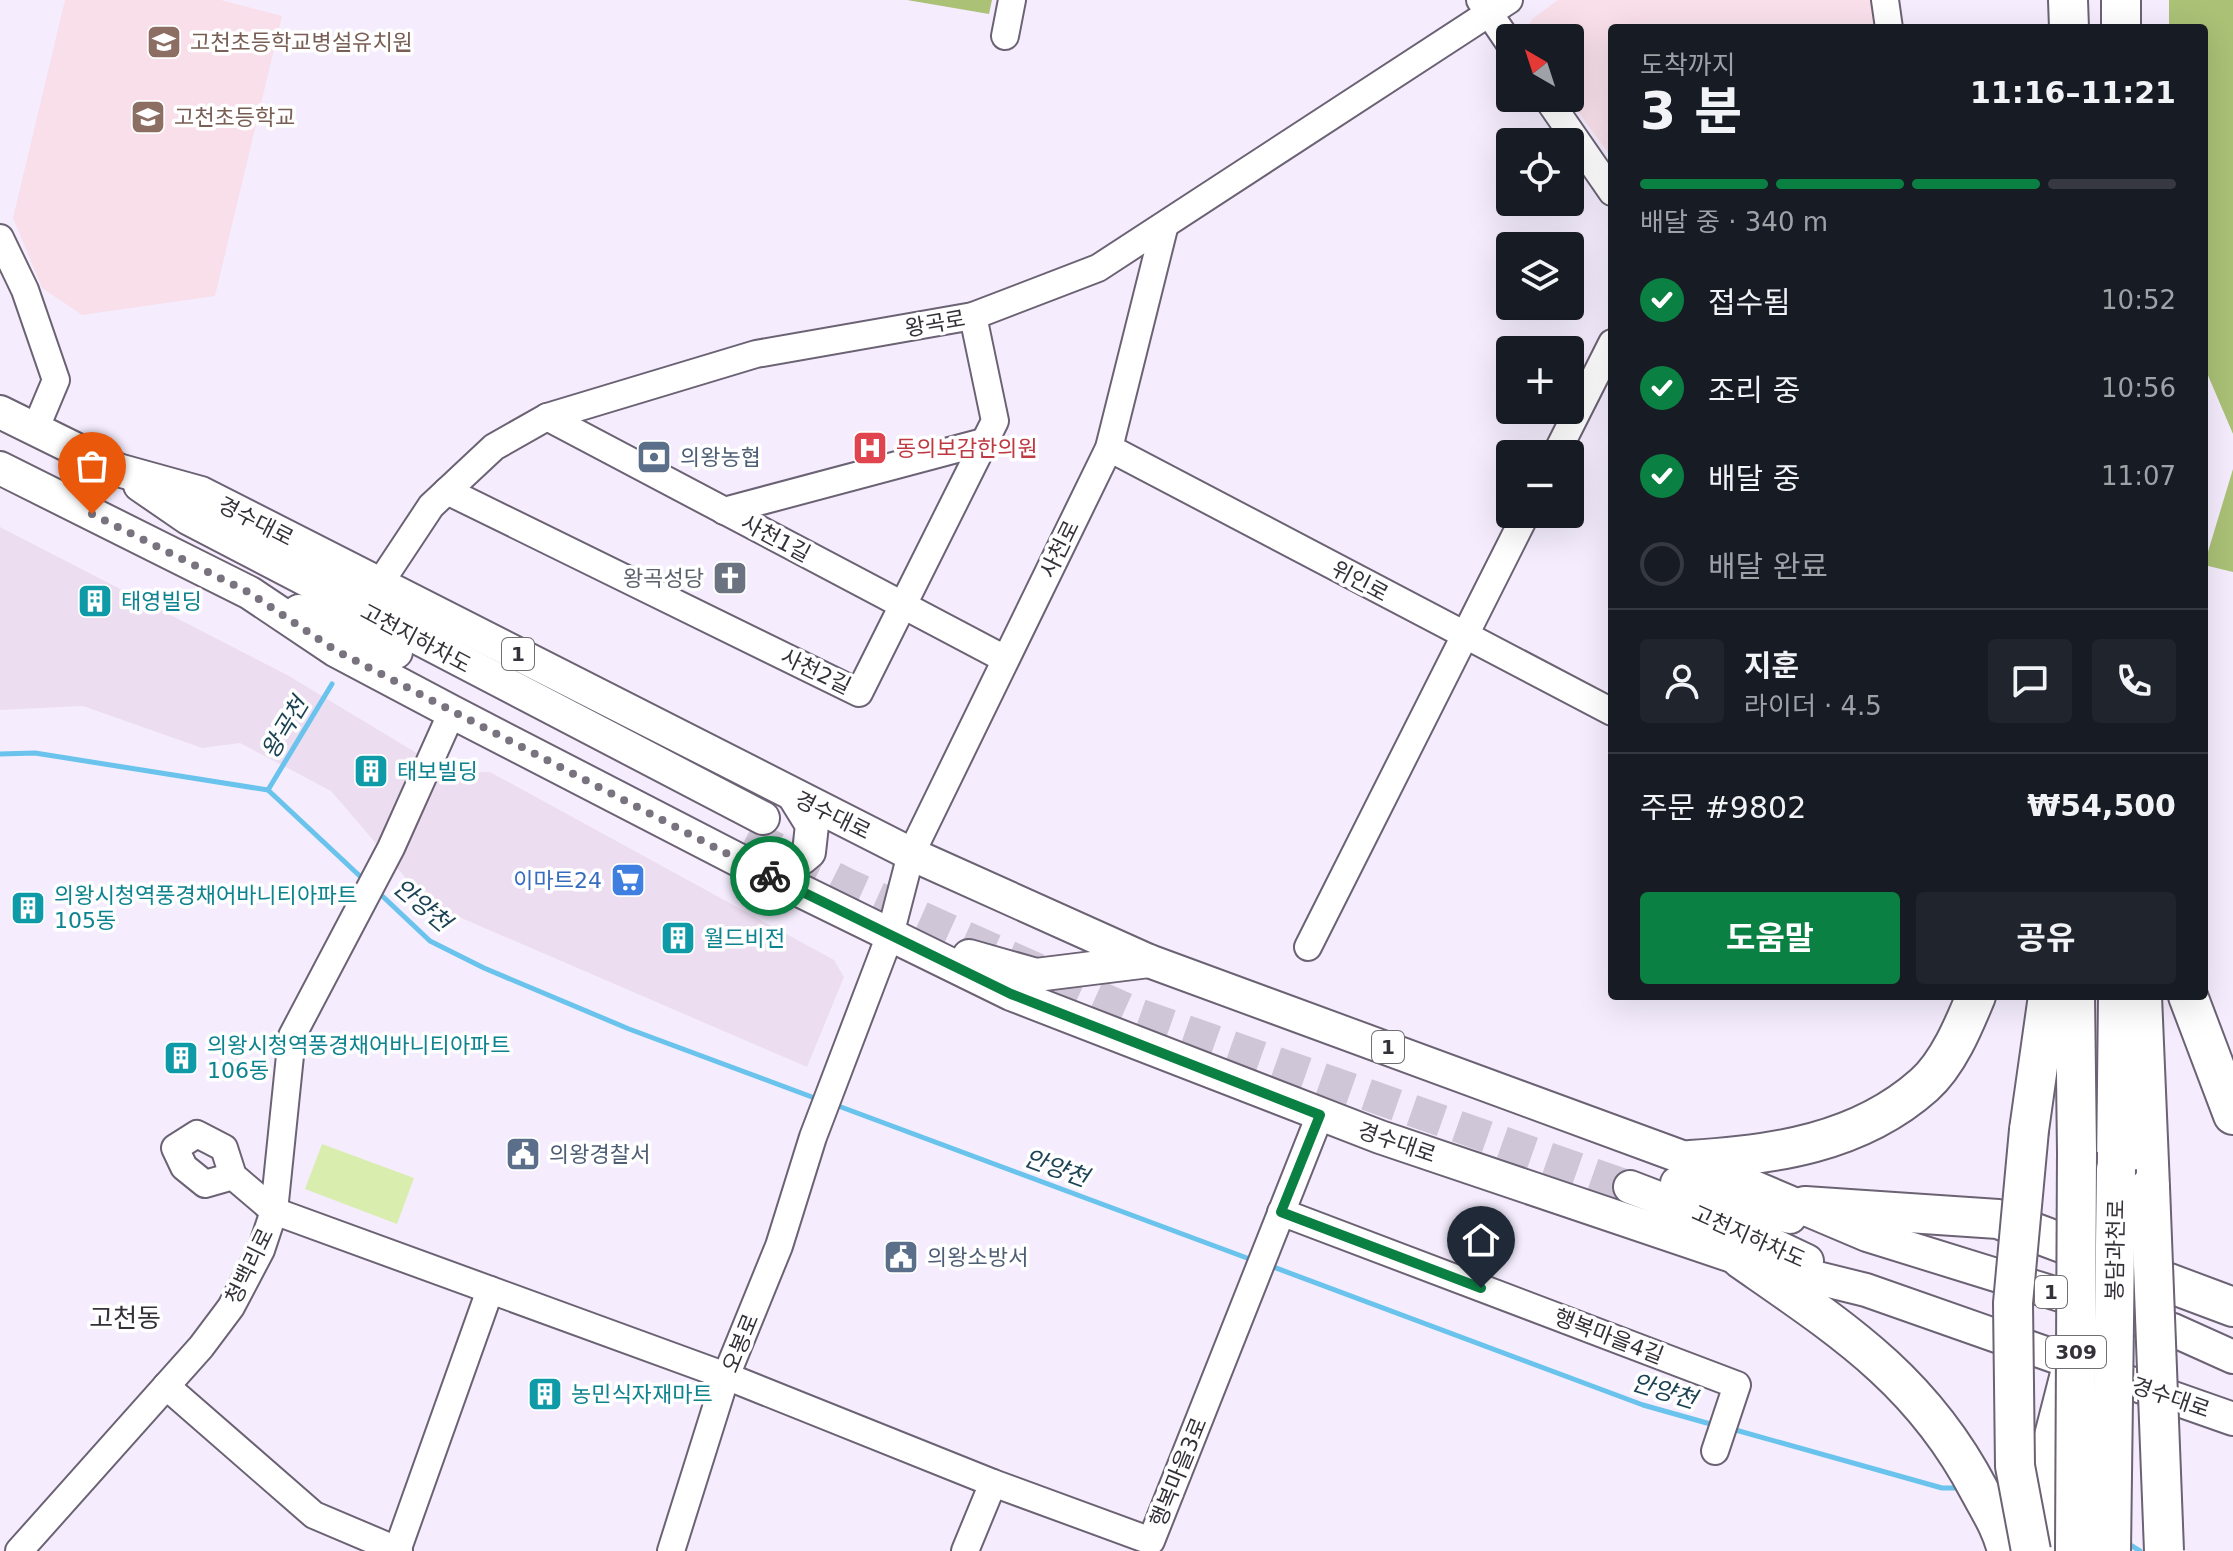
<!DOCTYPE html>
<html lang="ko">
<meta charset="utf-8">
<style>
body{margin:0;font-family:"DejaVu Sans","Noto Sans KR",sans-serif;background:#20242c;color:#f1f3f6;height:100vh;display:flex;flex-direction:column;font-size:30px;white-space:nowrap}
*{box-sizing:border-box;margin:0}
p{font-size:26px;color:#9ea1a6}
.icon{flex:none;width:44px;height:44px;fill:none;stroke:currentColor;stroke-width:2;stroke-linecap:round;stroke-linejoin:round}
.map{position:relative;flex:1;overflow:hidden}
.details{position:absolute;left:1608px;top:24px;width:600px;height:976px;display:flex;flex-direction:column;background:#171b24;border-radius:8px;box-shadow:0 8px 32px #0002}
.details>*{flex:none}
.needle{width:52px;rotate:321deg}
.controls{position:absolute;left:1496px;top:24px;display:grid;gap:16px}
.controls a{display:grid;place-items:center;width:88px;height:88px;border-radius:8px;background:#171b24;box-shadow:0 8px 32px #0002;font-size:40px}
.pin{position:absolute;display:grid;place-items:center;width:68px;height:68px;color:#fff;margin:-82px -34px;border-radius:50% 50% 50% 0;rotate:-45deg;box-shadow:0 0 8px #0007}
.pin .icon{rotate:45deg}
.courier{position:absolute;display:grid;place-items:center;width:80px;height:80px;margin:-40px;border:6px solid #0b8043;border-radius:50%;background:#fff;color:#222;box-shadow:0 2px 10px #0007}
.head em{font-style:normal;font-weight:700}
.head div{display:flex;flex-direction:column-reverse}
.head{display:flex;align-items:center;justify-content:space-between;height:136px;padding:0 32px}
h1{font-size:52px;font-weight:700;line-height:60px}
.bar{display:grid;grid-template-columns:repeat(4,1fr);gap:12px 8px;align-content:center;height:96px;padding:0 32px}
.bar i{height:10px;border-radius:6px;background:#363941}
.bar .active{background:#0b8043}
.bar p{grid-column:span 4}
.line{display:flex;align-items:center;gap:20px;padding:0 32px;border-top:2px solid #363941}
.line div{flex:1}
.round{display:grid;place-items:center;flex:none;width:84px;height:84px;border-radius:8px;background:#20242c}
ol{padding:0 32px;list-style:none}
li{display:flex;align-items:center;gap:24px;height:88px}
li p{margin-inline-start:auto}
li .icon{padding:8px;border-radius:50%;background:#0b8043;color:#fff;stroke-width:4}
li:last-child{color:#9ea1a6}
li i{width:44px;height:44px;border:4px solid #363941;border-radius:50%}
.action{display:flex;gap:16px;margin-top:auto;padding:16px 32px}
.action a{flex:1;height:92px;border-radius:8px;background:#0b8043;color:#fff;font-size:32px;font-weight:700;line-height:92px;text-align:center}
.action a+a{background:#20242c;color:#f1f3f6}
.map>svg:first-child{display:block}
.industrial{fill:#ecddf0}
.education{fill:#f8dfea}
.green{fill:#d9edae}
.forest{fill:#aac176}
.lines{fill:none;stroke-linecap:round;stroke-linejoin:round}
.stream{stroke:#6ac3ec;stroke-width:5}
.major-tunnel{stroke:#cfc7d7;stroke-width:32;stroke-dasharray:32 16;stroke-linecap:butt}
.minor-casing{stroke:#6b6274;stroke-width:30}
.major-casing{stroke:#6b6274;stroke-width:36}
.highway-casing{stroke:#6b6274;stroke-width:42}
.minor{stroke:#fff;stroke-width:26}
.major{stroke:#fff;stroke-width:32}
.highway{stroke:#fff;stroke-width:38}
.highway-bridge-casing{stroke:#6b6274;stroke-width:42;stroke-linecap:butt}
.highway-bridge{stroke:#fff;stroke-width:38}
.done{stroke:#78737e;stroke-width:8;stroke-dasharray:0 14.4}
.route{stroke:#0b8043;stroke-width:10}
.labels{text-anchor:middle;stroke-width:7;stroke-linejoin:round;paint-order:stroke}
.shield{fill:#fff;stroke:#726f74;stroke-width:2}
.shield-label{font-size:20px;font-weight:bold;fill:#353139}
.education-label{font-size:22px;fill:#785e54;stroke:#fff;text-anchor:start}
.street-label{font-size:22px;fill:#353139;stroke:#fff}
.health-label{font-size:22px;fill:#be3a42;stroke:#fff;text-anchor:start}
.service-label{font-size:22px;fill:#4e5e75;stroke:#fff;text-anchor:start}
.worship-label{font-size:22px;fill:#5b616d;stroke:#fff;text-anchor:end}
.culture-label{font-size:22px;fill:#0d838f;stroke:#fff;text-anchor:start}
.shop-label{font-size:22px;fill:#366cbe;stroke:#fff;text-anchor:end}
.water-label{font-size:24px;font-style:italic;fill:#1c4354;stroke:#fff}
.quarter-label{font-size:26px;fill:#353139;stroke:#fff}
</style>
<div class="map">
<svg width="2233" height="1551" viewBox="0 0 2233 1551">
<rect width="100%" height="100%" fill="#f5edfe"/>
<polygon class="industrial" points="0,527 289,676 448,772 490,772 834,960 844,977 807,1067 459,917 422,897 331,791 240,743 202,748 83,706 0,710"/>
<g class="education">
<polygon points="65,0 221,0 282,16 215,296 82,315 42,288 13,218"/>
<polygon points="1558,0 1873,0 1877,28 1612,28 1612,158 1568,98 1570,38 1523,37 1532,19"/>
</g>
<polygon class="green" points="322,1144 414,1178 397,1224 305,1189"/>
<g class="forest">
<polygon points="907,0 992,0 989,14"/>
<polygon points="2169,0 2233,0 2233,434 2204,366 2204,28 2169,28"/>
<polygon points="2233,469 2233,572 2204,565"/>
</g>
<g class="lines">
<g class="stream">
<polyline points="0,754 35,753 268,790 363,879"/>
<polyline points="268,790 332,684"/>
<polyline points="377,891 430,941 484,968 629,1029 820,1100"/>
<polyline points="833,1104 1255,1261"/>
<polyline points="1268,1265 1643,1405 1714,1425"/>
<polyline points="1732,1429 1942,1488 1961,1488"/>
<polyline points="2127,1543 2140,1551"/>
</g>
<polyline class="major-tunnel" points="748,834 847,884 1135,1013 1630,1187"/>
<g class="minor-casing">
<g id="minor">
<polyline points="1480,0 1510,44"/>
<polyline points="1885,0 1889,28"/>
<polyline points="1005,36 1012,0"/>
<polyline points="1547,98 1612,192"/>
<polyline points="0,238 25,290 56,380 35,430"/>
<polyline points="547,417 1005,659"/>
<polyline points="1109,448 1612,712"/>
<polyline points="1556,454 1612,343"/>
<polyline points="447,491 859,693 995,421 973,316"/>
<polyline points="724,511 983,442"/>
<polyline points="380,583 431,506 494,447 547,417 756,354 973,316 1098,268 1509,0"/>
<polyline points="1308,947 1526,514"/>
<polyline points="233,1176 205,1184 184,1167 175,1148 197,1134 224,1148 233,1176 274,1211 726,1376 993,1483 1151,1541 1320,1115"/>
<polyline points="1281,1212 1737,1385 1715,1451"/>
<polyline points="166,1386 314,1515 399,1551"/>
<polyline points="19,1551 201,1347 231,1307 261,1250 274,1211 292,1036 391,848 452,712"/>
<polyline points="397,1551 490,1290"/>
<polyline points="671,1551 726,1376 779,1246 813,1137 890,935 911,854 1109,448 1164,228"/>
<polyline points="965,1551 993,1483"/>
<polyline points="2045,1551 2045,1447 2065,1369"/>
</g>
</g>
<g class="major-casing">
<g id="major">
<polyline points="0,412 118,470 201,493 911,854 1149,961 1690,1160 1867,1235 2173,1330 2233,1357"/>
<polyline points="0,468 250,593 335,650 452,712 752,867 1011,994 1380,1137 1741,1259 1866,1290 2233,1419"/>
<polyline points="140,485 188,518 763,818"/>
<polyline points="299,611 358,633 396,652"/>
<path d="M755 867C778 870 792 868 809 852L812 825 794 796"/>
<polyline points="969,956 1036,975 1149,961"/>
<polyline points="1677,1183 1745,1206 1790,1217"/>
<polyline points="1630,1187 1742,1230 1807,1261"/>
</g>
</g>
<g class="highway-casing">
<g id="highway">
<polyline points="2068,0 2069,28"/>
<polyline points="2121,0 2121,28"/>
<polyline points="2075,996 2077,1152"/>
<polyline points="2142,996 2150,1187"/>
<polyline points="2188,996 2233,1115"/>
<polyline points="2029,1130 2048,996"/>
<path d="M1690 1160C1773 1155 1859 1143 1924 1085 1948 1064 1964 1025 1976 996"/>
<polyline points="2116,1169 2118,996"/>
<polyline points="1805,1206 1998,1219 2233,1307"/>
<path d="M1741 1259C1840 1328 1921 1379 1979 1490 1990 1510 2002 1529 2007 1551"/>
</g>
</g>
<use href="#minor" class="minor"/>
<use href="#major" class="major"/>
<use href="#highway" class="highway"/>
<g class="highway-bridge-casing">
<g id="highway-bridge">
<polyline points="2029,1130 2013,1303 2015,1466 2031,1551"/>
<polyline points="2150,1187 2164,1551"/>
<polyline points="2075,1551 2077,1152"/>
<polyline points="2111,1551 2116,1169"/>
</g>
</g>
<use href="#highway-bridge" class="highway-bridge"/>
</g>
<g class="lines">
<polyline class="done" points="92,514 250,593 335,650 770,876"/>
<polyline class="route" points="770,876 1011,994 1320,1115 1281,1212 1481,1288"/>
</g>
<defs>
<g id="school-square" transform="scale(1.8)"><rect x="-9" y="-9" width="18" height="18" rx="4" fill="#8d6e63" stroke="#fff"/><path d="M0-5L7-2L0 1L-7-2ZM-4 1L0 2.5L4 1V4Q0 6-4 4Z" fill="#fff"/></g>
<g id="hospital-square" transform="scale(1.8)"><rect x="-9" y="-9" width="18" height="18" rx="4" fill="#e0444e" stroke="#fff"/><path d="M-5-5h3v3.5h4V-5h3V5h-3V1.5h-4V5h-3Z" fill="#fff"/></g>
<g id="bank-square" transform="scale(1.8)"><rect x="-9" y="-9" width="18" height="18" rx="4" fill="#5c6f8a" stroke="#fff"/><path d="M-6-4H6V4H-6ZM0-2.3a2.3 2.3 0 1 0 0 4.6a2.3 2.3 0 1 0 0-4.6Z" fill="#fff"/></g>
<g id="church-square" transform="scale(1.8)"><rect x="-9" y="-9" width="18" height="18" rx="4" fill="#6b7280" stroke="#fff"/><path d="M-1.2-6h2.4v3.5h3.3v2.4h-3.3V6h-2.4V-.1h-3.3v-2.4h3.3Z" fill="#fff"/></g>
<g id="building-square" transform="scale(1.8)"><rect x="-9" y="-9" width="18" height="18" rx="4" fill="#0f9aa8" stroke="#fff"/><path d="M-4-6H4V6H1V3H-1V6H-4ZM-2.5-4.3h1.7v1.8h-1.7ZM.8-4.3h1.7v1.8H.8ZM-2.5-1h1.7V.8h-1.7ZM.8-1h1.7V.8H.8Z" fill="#fff"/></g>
<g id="supermarket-square" transform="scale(1.8)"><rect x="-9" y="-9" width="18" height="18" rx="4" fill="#3f7fe0" stroke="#fff"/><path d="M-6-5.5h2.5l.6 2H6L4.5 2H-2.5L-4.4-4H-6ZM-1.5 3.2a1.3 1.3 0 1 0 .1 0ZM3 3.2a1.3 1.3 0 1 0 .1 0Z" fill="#fff"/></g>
<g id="civic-square" transform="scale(1.8)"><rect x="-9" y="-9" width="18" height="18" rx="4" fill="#5c6f8a" stroke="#fff"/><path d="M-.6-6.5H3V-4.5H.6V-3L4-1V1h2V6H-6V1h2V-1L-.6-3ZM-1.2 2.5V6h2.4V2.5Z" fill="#fff"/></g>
</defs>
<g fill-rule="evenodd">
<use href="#school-square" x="164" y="42"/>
<use href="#school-square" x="148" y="117"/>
<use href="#hospital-square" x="870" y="448"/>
<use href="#bank-square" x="654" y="457"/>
<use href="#church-square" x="730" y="578"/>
<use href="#building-square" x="95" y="601"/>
<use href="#building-square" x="371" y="771"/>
<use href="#supermarket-square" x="628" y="880"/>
<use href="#building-square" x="28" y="908"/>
<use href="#building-square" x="678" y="938"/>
<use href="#building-square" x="181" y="1058"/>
<use href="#civic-square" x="523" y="1154"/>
<use href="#civic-square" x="901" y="1257"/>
<use href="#building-square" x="545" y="1394"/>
</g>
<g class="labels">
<g class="shield">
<rect x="502" y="638" width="32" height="32" rx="6"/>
<rect x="1372" y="1031" width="32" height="32" rx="6"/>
<rect x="2035" y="1276" width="32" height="32" rx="6"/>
<rect x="2046" y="1336" width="60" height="32" rx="6"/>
</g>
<g class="shield-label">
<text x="518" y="661">1</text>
<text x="1388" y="1054">1</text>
<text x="2051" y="1299">1</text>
<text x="2076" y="1359">309</text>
</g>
<g class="education-label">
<text x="190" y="50">고천초등학교병설유치원</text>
<text x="174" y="125">고천초등학교</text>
</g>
<g class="street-label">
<text transform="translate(935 323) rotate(-10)" y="8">왕곡로</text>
<text transform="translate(256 521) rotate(27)" y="8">경수대로</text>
<text transform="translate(776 538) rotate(28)" y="8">사천1길</text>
<text transform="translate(1059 549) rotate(-64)" y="8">사천로</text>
<text transform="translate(1360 581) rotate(28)" y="8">위인로</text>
<text transform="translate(416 638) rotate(28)" y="8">고천지하차도</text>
<text transform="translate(816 671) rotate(26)" y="8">사천2길</text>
<text transform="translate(833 815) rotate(26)" y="8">경수대로</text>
<text transform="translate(1397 1142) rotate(19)" y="8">경수대로</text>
<text transform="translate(1749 1236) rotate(24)" y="8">고천지하차도</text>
<text transform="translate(2115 1250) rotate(-89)" y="8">봉담과천로</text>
<text transform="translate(249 1266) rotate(-64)" y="8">청백리로</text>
<text transform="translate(1609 1336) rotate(21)" y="8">행복마을4길</text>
<text transform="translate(740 1343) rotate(-68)" y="8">오봉로</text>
<text transform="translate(2171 1397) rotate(19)" y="8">경수대로</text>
<text transform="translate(1178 1472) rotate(-68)" y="8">행복마을3로</text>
</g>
<g class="health-label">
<text x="896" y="456">동의보감한의원</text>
</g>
<g class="service-label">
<text x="680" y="465">의왕농협</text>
<text x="549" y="1162">의왕경찰서</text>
<text x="927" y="1265">의왕소방서</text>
</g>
<g class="worship-label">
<text x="704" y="586">왕곡성당</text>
</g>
<g class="culture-label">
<text x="121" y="609">태영빌딩</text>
<text x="397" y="779">태보빌딩</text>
<text x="54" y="903">의왕시청역풍경채어바니티아파트<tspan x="54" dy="25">105동</tspan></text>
<text x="704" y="946">월드비전</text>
<text x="207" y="1053">의왕시청역풍경채어바니티아파트<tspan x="207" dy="25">106동</tspan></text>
<text x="571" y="1402">농민식자재마트</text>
</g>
<g class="shop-label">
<text x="602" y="888">이마트24</text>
</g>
<g class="water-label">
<text transform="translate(285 728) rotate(-59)" y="8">왕곡천</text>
<text transform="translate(422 905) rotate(40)" y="8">안양천</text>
<text transform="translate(1056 1168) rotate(20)" y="8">안양천</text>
<text transform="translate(1664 1391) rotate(17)" y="8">안양천</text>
</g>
<g class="quarter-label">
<text x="125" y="1327">고천동</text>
</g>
</g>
</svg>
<div class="controls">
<a><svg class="needle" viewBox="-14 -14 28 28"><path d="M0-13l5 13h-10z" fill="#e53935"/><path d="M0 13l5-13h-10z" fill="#9ea1a6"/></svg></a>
<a><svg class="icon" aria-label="locate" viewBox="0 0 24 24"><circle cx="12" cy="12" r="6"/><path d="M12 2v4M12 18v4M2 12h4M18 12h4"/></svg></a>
<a><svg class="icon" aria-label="layers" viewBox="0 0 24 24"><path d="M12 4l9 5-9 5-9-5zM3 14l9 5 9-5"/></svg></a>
<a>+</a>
<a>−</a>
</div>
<div class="pin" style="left:92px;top:514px;background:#ea580c"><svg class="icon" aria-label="bag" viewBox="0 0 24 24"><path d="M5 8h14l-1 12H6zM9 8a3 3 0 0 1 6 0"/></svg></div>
<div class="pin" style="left:1481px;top:1288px;background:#1f2937"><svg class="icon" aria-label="home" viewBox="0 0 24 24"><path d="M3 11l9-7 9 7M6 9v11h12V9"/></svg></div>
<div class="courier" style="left:770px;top:876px"><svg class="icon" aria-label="bike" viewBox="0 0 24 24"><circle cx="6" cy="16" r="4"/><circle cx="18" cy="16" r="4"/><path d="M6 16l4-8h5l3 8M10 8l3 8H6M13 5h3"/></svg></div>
<section class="details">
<div class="head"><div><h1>3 분</h1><p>도착까지</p></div><em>11:16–11:21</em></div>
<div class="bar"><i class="active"></i><i class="active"></i><i class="active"></i><i></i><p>배달 중 · 340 m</p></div>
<ol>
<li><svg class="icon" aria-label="check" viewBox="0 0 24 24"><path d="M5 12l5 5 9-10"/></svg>접수됨<p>10:52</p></li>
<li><svg class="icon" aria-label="check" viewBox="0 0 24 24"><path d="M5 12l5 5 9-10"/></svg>조리 중<p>10:56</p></li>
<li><svg class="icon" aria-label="check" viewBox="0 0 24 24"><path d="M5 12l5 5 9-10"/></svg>배달 중<p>11:07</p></li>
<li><i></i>배달 완료</li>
</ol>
<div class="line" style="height:144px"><a class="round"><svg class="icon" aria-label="person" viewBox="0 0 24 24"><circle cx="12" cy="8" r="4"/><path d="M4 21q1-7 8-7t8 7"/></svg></a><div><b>지훈</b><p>라이더 · 4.5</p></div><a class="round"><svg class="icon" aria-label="chat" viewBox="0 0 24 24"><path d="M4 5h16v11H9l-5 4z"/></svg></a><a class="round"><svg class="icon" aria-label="phone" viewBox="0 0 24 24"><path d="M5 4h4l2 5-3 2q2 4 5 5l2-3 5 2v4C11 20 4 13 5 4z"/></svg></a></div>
<div class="line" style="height:104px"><div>주문 #9802</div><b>₩54,500</b></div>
<div class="action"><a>도움말</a><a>공유</a></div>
</section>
</div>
